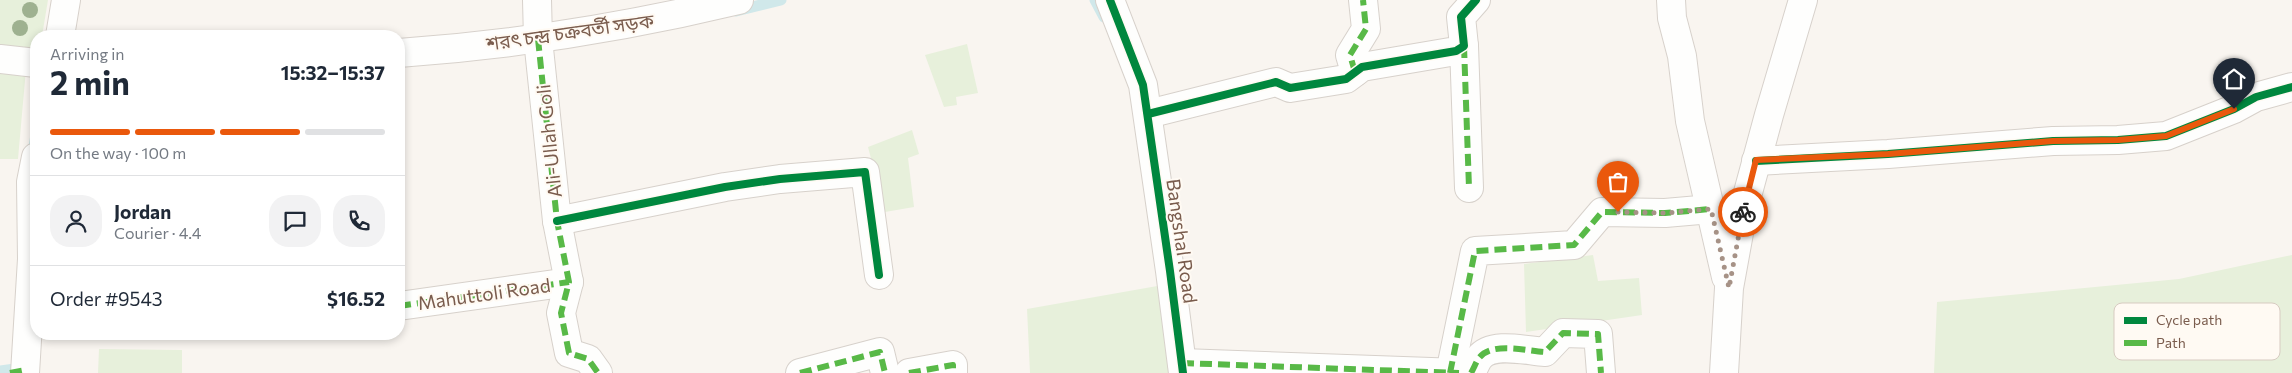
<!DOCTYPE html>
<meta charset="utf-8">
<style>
body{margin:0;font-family:Commissioner,"Noto Sans Bengali",sans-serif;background:#f2f2f3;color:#1f2937;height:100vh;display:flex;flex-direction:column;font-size:19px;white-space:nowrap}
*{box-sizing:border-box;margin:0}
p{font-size:16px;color:#747a83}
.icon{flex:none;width:28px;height:28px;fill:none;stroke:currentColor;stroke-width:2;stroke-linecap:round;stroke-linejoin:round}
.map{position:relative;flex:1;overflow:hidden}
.side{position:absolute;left:30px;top:30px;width:375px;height:310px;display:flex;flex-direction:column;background:#fff;border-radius:20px;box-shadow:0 2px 8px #0003}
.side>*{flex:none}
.pin{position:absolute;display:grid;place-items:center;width:42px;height:42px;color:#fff;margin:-51px -21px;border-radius:50% 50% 50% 0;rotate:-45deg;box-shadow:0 0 5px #0007}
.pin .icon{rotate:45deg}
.courier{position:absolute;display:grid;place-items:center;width:50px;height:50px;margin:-25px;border:4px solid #ea580c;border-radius:50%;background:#fff;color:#222;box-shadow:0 1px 6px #0007}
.summary em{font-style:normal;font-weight:700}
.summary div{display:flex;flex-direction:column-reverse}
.summary{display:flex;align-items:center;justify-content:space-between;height:85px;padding:0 20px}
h1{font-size:32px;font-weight:700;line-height:38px}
.bar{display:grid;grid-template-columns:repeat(4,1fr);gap:8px 5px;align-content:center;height:60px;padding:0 20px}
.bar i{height:6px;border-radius:4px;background:#e0e1e3}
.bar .selected{background:#ea580c}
.bar p{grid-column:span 4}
.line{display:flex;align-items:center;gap:12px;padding:0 20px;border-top:1px solid #e0e1e3}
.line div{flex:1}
.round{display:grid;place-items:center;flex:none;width:52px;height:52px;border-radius:20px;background:#f2f2f3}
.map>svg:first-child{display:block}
.green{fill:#e7f0db}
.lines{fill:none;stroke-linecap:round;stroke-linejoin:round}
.stream{stroke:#d0e8ea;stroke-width:11}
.minor-casing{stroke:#d7d1cb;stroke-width:30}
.tertiary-casing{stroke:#d7d1cb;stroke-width:30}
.minor{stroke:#fefefd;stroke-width:28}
.tertiary{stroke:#fefefd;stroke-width:28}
.quiet{stroke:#58b947;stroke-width:6;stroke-dasharray:12 6;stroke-linecap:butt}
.cycleway-casing{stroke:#fffaf3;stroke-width:11}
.cycleway{stroke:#00873e;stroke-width:8}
.tree{fill:#9eb190}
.done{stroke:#a69286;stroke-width:5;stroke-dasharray:0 9}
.route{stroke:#ea580c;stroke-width:6}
.labels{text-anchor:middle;stroke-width:4;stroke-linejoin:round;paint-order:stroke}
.street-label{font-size:19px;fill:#7a5c4d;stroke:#fffaf3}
.key{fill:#fffaf3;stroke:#d7cbc1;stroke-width:1}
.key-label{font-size:14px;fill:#7a5c4d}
</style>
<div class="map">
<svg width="2292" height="373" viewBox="0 0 2292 373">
<rect width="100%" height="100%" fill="#f9f5f0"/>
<g class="green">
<polygon points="0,0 48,0 42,36 36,36 36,48 0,47"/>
<polygon points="967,44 978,93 956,97 957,105 944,107 925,55"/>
<polygon points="0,68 26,69 18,159 0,159"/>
<polygon points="912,130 919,154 908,158 914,207 885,212 868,147"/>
<polygon points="1593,255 1598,281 1639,278 1642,315 1526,332 1524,264"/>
<polygon points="2292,255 2292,373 1934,373 1937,302 2179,279"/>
<polygon points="1163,285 1172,373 1030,373 1027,309"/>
<polygon points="99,349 182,350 182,373 98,373"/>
</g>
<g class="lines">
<g class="stream">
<polyline points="1095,0 1104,17"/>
<polyline points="736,11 781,0"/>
<polyline points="32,157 36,135"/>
<polyline points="0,371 22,368"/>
</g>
<g class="minor-casing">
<g id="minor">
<polyline points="537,0 538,39 557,221 569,282 561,313 569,353 588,359 598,373"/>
<polyline points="1671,0 1672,18 1682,56 1690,121 1726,277"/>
<polyline points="1464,46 1469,188"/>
<polyline points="1355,72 1350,55 1366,29 1363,0"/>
<polyline points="1148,114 1276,82 1290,88 1346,79 1362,67 1456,51 1464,46 1461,17 1476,0"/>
<polyline points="1756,161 1888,154 2053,141 2118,140 2166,136 2234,109 2256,97 2292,87"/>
<polyline points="557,221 725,187 780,179 865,172 879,275"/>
<polyline points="399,306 569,282"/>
<polyline points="1182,363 1459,373"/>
<polyline points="25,373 32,259 31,182 36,157"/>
<polyline points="800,373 880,352 885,373"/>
<polyline points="909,373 953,365 953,373"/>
<polyline points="1450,373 1475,251 1574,245 1602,212 1665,213 1711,209"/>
<path d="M1471 373C1474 368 1476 362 1479 358 1492 341 1527 351 1545 352L1563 333 1598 334 1601 373"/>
<polyline points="1724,373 1729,288 1743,211 1769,115 1803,0"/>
</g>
</g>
<g class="tertiary-casing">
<g id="tertiary">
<polyline points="1110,0 1143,85 1170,271 1183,373"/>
<polyline points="60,36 66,0"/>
<path d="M399 53C514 45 627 27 739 0"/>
<polyline points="0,59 36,63"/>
</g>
</g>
<use href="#minor" class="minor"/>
<use href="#tertiary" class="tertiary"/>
<g class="quiet">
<polyline points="538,39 557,221 569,282 561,313 569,353 588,359 598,373"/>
<polyline points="1464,46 1469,188"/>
<polyline points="1355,72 1350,55 1366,29 1363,0"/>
<polyline points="399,306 569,282"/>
<polyline points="1182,363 1459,373"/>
<polyline points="10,373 25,370"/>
<polyline points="800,373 880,352 885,373"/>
<polyline points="909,373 953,365 953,373"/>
<polyline points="1450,373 1475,251 1574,245 1602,212 1665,213 1711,209"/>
<path d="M1471 373C1474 368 1476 362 1479 358 1492 341 1527 351 1545 352L1563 333 1598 334 1601 373"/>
</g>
<g class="cycleway-casing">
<g id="cycleway">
<polyline points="1110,0 1143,85 1170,271 1183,373"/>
<polyline points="1148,114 1276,82 1290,88 1346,79 1362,67 1456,51 1464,46 1461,17 1476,0"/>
<polyline points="1756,161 1888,154 2053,141 2118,140 2166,136 2234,109 2256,97 2292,87"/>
<polyline points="557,221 725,187 780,179 865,172 879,275"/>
</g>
</g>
<use href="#cycleway" class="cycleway"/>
</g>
<g class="tree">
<circle cx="30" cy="10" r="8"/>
<circle cx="20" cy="28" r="8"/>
</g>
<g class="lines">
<polyline class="done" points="1618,212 1665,213 1711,209 1729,288 1743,212"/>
<polyline class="route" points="1743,212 1756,160 1888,154 2053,141 2118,140 2166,136 2234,109"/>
</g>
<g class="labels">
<g class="street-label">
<text transform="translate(570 32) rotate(-8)" y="7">শরৎ চন্দ্র চক্রবর্তী সড়ক</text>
<text transform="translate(549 141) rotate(-96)" y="7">Ali-Ullah Goli</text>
<text transform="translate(1182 241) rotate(82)" y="7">Bangshal Road</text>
<text transform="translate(484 294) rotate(-8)" y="7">Mahuttoli Road</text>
</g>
</g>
<rect x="2114" y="303" width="166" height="57" rx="8" class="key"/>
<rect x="2124" y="317" width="23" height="7" fill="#00873e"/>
<rect x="2124" y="340" width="23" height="6" fill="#58b947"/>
<g class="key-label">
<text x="2156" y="325">Cycle path</text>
<text x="2156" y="348">Path</text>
</g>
</svg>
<div class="pin" style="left:1618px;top:212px;background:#ea580c"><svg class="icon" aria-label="bag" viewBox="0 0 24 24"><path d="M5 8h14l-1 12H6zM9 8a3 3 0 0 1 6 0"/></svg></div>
<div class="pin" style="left:2234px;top:109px;background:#1f2937"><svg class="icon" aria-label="home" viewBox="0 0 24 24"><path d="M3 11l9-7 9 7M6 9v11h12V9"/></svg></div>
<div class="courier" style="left:1743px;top:212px"><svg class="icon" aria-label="bike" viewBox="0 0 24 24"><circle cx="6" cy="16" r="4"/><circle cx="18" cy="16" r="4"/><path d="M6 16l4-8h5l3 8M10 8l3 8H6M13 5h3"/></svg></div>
<section class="side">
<div class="summary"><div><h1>2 min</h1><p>Arriving in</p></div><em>15:32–15:37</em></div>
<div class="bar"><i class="selected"></i><i class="selected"></i><i class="selected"></i><i></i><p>On the way · 100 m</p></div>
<div class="line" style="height:90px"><a class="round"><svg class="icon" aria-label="person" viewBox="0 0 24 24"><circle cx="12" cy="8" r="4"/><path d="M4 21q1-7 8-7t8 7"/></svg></a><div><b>Jordan</b><p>Courier · 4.4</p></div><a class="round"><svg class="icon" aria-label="chat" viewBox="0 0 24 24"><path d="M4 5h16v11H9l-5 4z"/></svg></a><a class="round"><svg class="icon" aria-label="phone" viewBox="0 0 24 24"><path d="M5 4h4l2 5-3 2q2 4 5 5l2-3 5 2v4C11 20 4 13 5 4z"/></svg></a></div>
<div class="line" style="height:65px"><div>Order #9543</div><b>$16.52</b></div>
</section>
</div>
